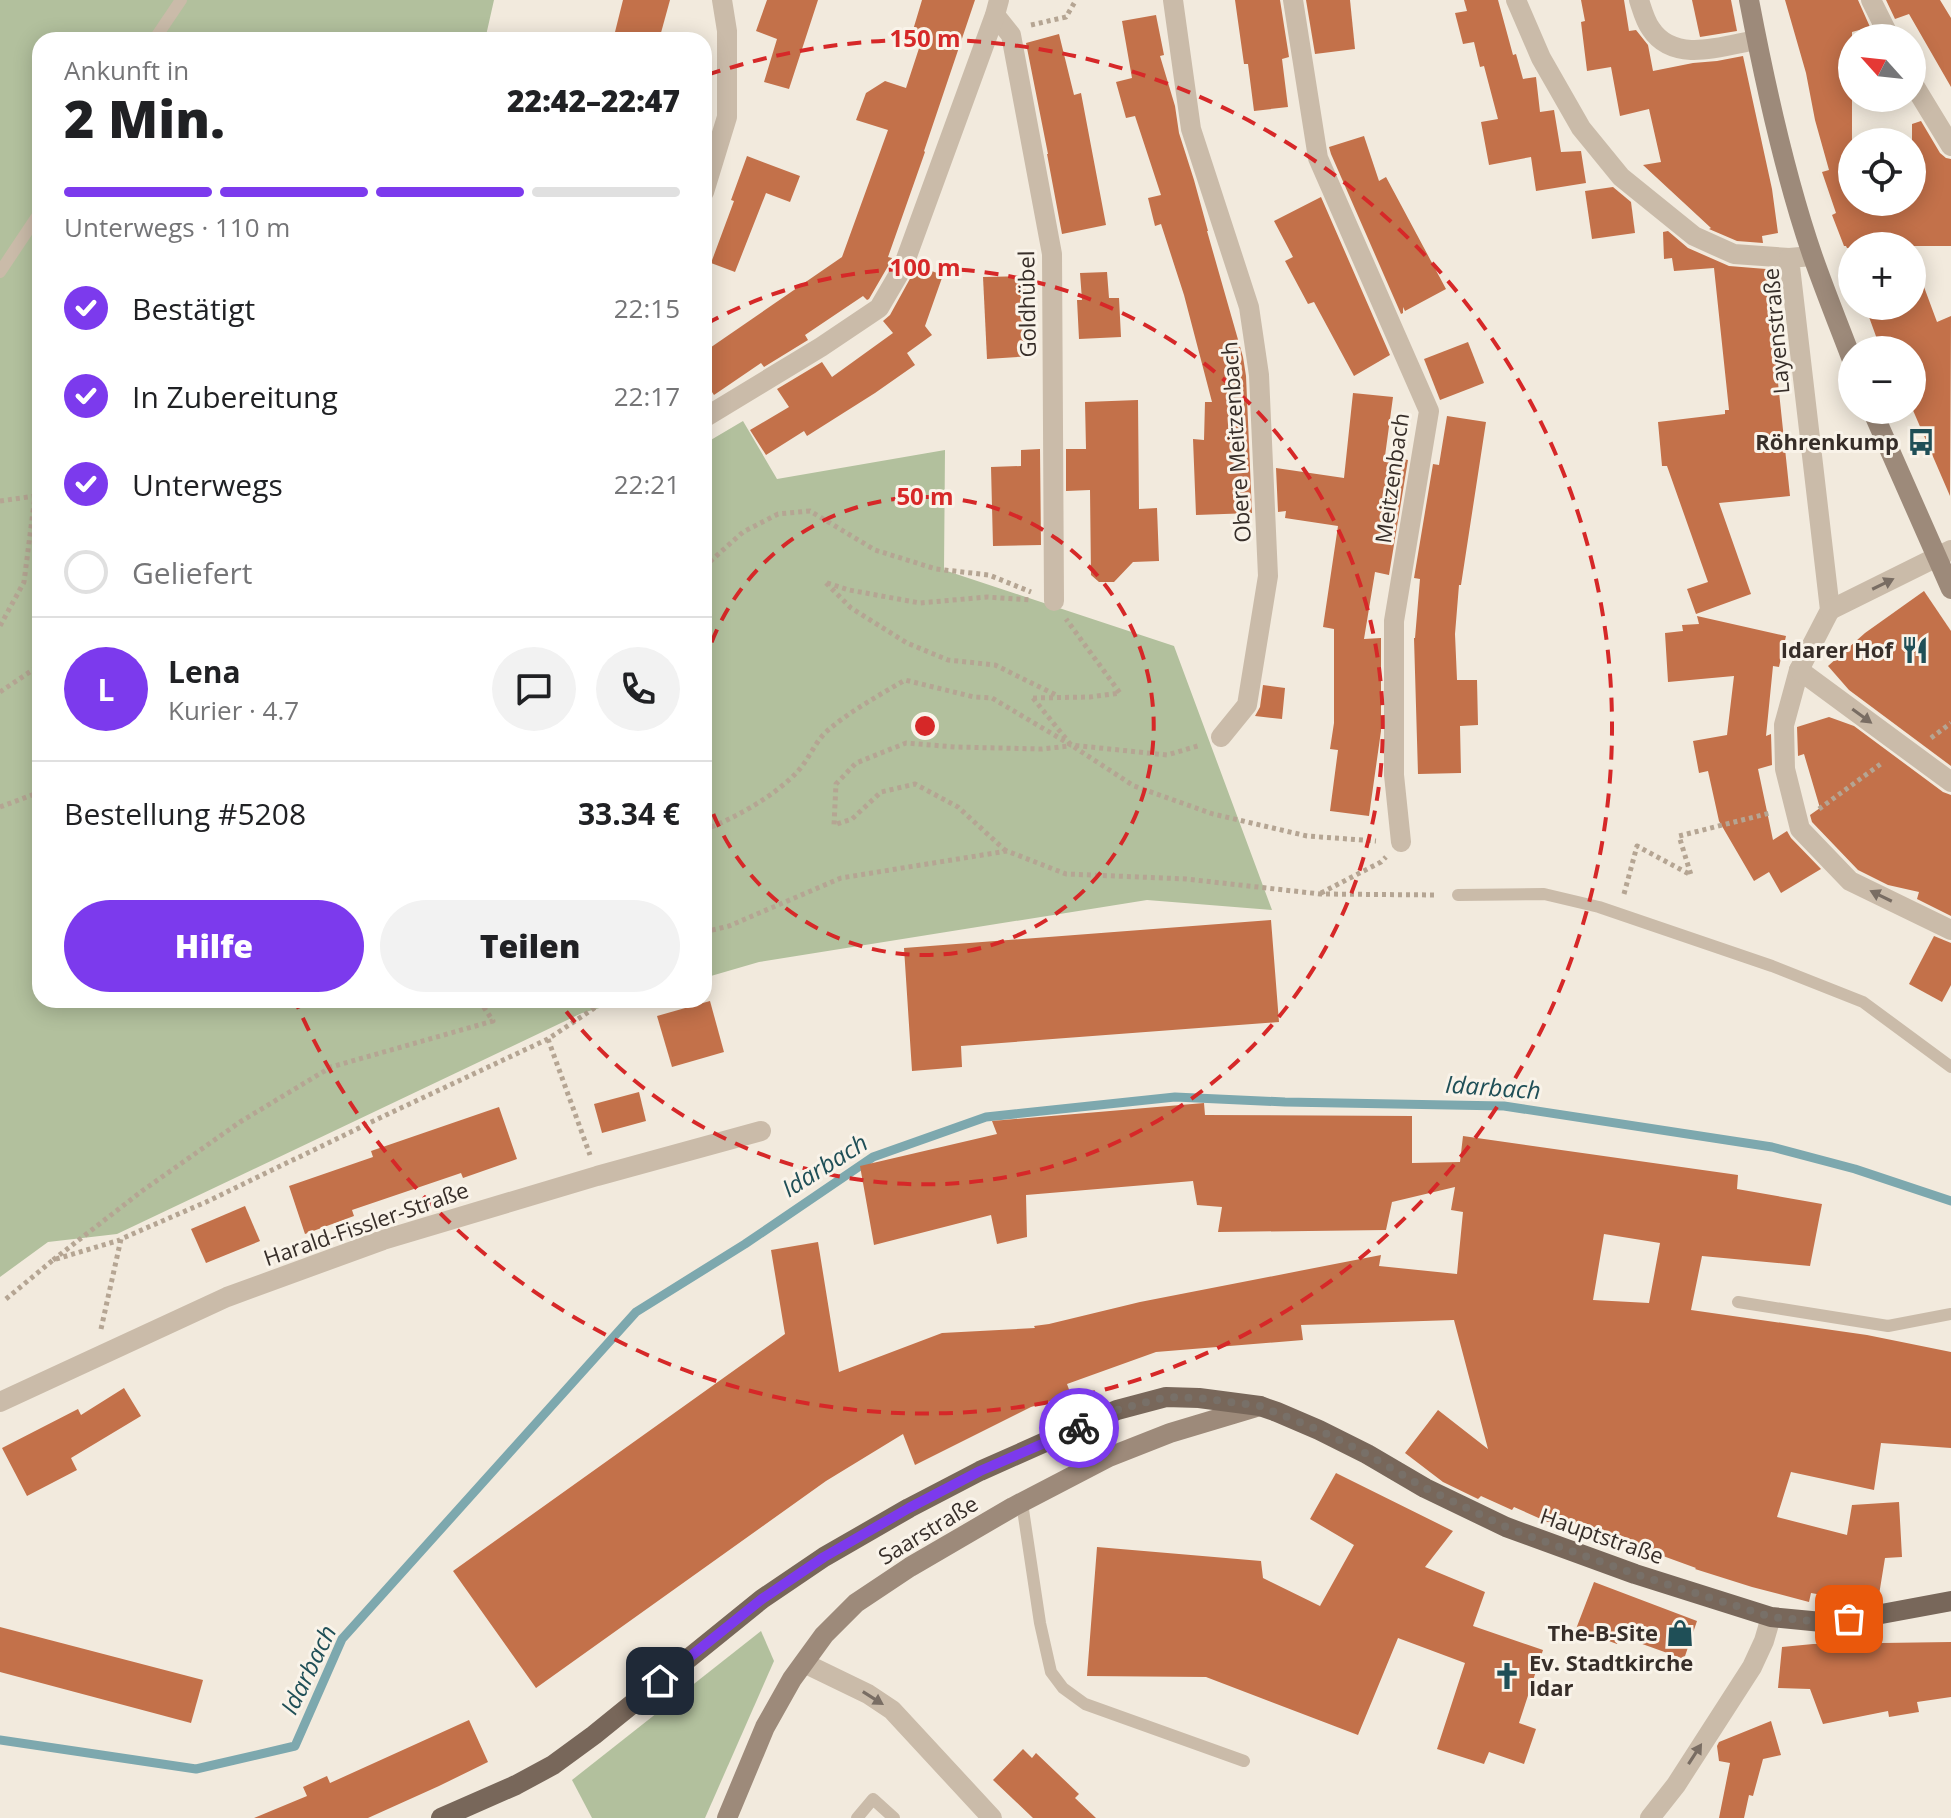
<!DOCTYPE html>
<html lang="de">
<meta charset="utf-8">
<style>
body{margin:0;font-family:"Open Sans",sans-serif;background:#f2f2f2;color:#202124;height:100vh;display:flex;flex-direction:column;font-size:30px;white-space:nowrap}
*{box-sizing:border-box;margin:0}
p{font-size:26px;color:#757577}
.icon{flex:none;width:44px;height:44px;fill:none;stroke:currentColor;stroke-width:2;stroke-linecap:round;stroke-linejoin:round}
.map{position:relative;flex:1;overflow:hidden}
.side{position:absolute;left:32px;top:32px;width:680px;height:976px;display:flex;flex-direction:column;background:#fff;border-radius:24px;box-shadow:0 4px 20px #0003}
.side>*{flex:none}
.needle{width:52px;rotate:297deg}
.tools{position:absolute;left:1838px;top:24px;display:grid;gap:16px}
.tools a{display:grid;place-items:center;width:88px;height:88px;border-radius:50%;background:#fff;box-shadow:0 4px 20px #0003;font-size:40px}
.pin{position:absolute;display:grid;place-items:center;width:68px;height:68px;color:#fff;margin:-34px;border-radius:16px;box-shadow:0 4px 12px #0006}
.courier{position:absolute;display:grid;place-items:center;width:80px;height:80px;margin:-40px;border:6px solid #7c3aed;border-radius:50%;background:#fff;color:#222;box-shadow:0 2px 10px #0007}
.overview em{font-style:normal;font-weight:800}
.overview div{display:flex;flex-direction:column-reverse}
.overview{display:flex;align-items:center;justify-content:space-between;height:136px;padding:0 32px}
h1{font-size:52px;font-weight:800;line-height:60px}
.bar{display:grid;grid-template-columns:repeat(4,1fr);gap:12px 8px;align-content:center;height:96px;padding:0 32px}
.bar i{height:10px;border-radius:6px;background:#e0e0e0}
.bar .selected{background:#7c3aed}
.bar p{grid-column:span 4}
.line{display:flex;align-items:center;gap:20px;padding:0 32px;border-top:2px solid #e0e0e0}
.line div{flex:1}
.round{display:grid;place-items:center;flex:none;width:84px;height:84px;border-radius:42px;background:#f2f2f2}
ol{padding:0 32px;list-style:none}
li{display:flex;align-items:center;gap:24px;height:88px}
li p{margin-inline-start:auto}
li .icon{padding:8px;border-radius:50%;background:#7c3aed;color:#fff;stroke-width:4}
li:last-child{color:#757577}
li i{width:44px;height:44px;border:4px solid #e0e0e0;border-radius:50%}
.cta{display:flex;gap:16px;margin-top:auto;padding:16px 32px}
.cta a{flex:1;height:92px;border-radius:48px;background:#7c3aed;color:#fff;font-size:32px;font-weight:800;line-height:92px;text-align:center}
.cta a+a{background:#f2f2f2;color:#202124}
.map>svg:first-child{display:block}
.green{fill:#b2c09d}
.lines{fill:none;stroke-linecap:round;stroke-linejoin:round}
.stream{stroke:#7da8ae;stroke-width:9}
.building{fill:#c3714a;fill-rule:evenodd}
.path{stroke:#b5a593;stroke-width:5;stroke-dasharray:4 4;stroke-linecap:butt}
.lane{stroke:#cabba9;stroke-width:12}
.street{stroke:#cabba9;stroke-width:20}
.secondary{stroke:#9d8a7a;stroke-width:20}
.primary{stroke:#78675a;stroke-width:20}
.oneway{fill:#796d63}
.done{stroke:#787068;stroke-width:8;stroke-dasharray:0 14.4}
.route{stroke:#7c3aed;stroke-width:10}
.ring{fill:none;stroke:#d62828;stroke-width:4;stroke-dasharray:14 10}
.labels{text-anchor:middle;stroke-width:6;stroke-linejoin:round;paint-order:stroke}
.street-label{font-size:22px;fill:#372e29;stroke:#f9f3e9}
.poi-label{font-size:22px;font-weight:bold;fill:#372e29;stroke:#f9f3e9;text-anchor:end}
.water-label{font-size:24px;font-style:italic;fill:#1f4f57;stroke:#f9f3e9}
.centre{fill:#d62828;stroke:#f9f3e9;stroke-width:4}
.ring-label{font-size:24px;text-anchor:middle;font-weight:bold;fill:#d62828;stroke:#f9f3e9;stroke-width:6;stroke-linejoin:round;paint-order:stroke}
</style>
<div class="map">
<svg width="1951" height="1818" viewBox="0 0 1951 1818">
<rect width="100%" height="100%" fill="#f2eadd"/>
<g class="green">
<polygon points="0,0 494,0 485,40 40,40 40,1000 628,1000 582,1013 117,1234 48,1242 0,1277"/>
<polygon points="743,421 777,479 945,450 944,570 1174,646 1272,910 1147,900 759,962 704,978 704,444"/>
<polygon points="761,1631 774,1661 705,1818 592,1818 572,1780"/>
</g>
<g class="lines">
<polyline class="stream" points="0,1740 196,1769 295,1746 342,1639 636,1312 745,1244 873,1157 986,1117 1175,1097 1285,1102 1504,1106 1772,1147 1855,1169 1951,1201"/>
</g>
<g class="building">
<polygon points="623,0 670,0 659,40 613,40"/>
<polygon points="767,0 818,0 789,89 764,82 777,39 756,31"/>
<polygon points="922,0 975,0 924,151 925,152 888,257 892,258 891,261 869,299 867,300 863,296 805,335 808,340 764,367 761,363 714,395 704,380 704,352 842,257 888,130 856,120 866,93 885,81 906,88 924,33 913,30"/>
<polygon points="1235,0 1280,0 1289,57 1282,59 1288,107 1254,111 1248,64 1244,64"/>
<polygon points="1306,0 1350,0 1355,49 1315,54"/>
<polygon points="1464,0 1498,0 1513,55 1516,54 1523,79 1536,77 1540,112 1554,110 1561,152 1581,151 1586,183 1536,191 1531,157 1489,165 1481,122 1498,119 1484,66 1480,67 1474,42 1463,44 1455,13 1467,11"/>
<polygon points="1581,0 1624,0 1629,31 1636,30 1648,45 1653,71 1693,63 1717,61 1743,56 1772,189 1778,233 1762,236 1763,243 1737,241 1709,229 1711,228 1643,165 1661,162 1649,109 1620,116 1611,67 1587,71 1581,22 1585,21"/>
<polygon points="1692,0 1731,0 1737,31 1700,37"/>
<polygon points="1785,0 1858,0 1870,27 1852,32 1852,202 1912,202 1912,124 1921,121 1940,153 1946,158 1951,159 1951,246 1852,246 1852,248 1847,248 1846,246 1844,246 1832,215 1836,213 1822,172 1829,170 1815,120 1806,73"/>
<polygon points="1886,0 1940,0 1951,18 1951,87 1909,14 1895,19"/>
<polygon points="1156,15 1164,55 1160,56 1175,106 1179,133 1194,180 1208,231 1207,231 1243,357 1246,376 1252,513 1196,515 1193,439 1204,440 1205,402 1212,402 1184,295 1161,224 1155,226 1148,198 1161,195 1135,116 1126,118 1116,82 1132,78 1122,21"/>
<polygon points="1059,34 1074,95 1081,93 1106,225 1062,234 1047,154 1048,154 1026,43"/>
<polygon points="1364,136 1379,181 1386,177 1446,289 1405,311 1403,307 1403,313 1401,314 1331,154 1329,147"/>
<polygon points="747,156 800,176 790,202 766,193 735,272 711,263 734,201 731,200"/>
<polygon points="1613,187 1631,202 1635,233 1592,239 1585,191"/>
<polygon points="1321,197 1390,355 1354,376 1314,302 1308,304 1285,261 1293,257 1274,221"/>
<polygon points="1668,231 1688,248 1729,266 1766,269 1790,496 1719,503 1751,594 1696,614 1687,589 1708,582 1667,466 1662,466 1658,422 1725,414 1725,410 1729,410 1714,268 1674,271 1672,258 1664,259 1663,232"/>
<polygon points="1914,260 1937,322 1951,316 1950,496 1912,408 1912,350 1881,350 1865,306 1912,306 1912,261"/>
<polygon points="917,266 943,275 925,326 932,335 907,353 915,365 875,393 807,436 804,431 766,455 750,430 789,407 777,389 822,362 832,377 893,333 883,321 890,315"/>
<polygon points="1107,272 1109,298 1119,298 1121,337 1079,339 1077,300 1082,300 1080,273"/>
<polygon points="1025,276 1031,356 987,359 983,277"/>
<polygon points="1468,342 1484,383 1440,400 1424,359"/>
<polygon points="1353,393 1393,397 1385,456 1408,460 1389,575 1375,572 1364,639 1381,638 1381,731 1369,816 1330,811 1338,750 1330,749 1334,723 1334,629 1323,627 1338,526 1285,518 1286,511 1278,512 1276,468 1344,478"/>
<polygon points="1138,400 1139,509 1157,508 1159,561 1133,562 1114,582 1099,582 1091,575 1090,490 1066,491 1066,449 1086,449 1085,402"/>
<polygon points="1447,416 1486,422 1461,585 1459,585 1455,634 1457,680 1477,680 1478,725 1460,726 1461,773 1418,774 1414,638 1415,638 1420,579 1414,578 1433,464 1439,465"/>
<polygon points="1040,449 1041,545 993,546 991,467 1021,466 1021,450"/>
<polygon points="1924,591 1951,631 1951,766 1849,690 1828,666 1865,633"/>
<polygon points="1697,616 1786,636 1779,667 1773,666 1766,736 1771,734 1772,765 1758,769 1773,840 1787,831 1791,838 1821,869 1781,893 1769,872 1754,881 1719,821 1708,771 1699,773 1693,741 1727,735 1734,676 1668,682 1665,633 1683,631 1682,625 1699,624"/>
<polygon points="1263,685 1285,688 1282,719 1255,716 1260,707"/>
<polygon points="1829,717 1854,726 1943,792 1951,795 1951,916 1917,899 1919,892 1888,885 1858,870 1812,822 1810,815 1820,808 1804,754 1798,756 1797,727"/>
<polygon points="1271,920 1279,1022 961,1046 962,1067 912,1071 904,948"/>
<polygon points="1934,936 1951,943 1951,985 1942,1002 1909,984"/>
<polygon points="710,1001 724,1052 672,1067 657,1016"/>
<polygon points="639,1092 646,1121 602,1133 594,1104"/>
<path d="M1204 1103 1205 1115 1412 1116V1163L1460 1162 1463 1136 1738 1175 1737 1189 1822 1204 1810 1266 1702 1256 1691 1310 1867 1335 1951 1352V1448L1881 1443 1874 1490 1791 1472 1777 1517 1847 1535 1852 1505 1899 1502 1902 1557 1885 1558 1878 1601 1869 1603 1811 1593 1809 1602 1752 1587 1695 1569 1696 1568 1564 1520 1561 1528 1514 1507 1512 1510 1481 1496 1478 1499 1443 1482 1405 1453 1438 1410 1488 1449 1454 1320 1301 1325 1303 1340 1156 1352 1067 1384 1071 1395 1031 1407 915 1465 903 1434 826 1481 536 1688 453 1571 785 1334 771 1250 818 1242 839 1372 942 1333 1035 1328 1034 1326 1049 1324 1140 1302 1381 1255 1379 1266 1457 1274 1463 1212 1451 1210 1455 1187 1392 1202 1386 1230 1218 1232 1222 1207 1197 1205 1193 1181 1026 1195 1027 1237 997 1244 991 1215 874 1245 860 1166 997 1134 992 1121ZM1604 1234 1660 1243 1649 1303 1593 1300Z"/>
<polygon points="499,1107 517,1159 463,1178 461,1173 352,1210 354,1216 305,1234 289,1186 373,1157 371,1151"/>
<polygon points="245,1206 260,1241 206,1263 191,1229"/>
<polygon points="124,1388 141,1416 71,1458 77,1470 27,1496 2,1448 78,1409 81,1415"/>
<polygon points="1336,1473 1453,1531 1425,1567 1485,1592 1473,1626 1543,1650 1519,1723 1536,1729 1524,1764 1489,1752 1484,1764 1437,1749 1465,1663 1398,1638 1358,1735 1206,1677 1087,1676 1097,1547 1261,1561 1263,1578 1320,1606 1354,1545 1310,1519"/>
<polygon points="1594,1582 1697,1621 1684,1659 1620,1636 1617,1644 1576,1629"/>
<polygon points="0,1627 203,1680 191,1723 0,1672"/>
<polygon points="1951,1642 1951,1697 1917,1702 1919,1712 1889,1717 1888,1711 1823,1724 1810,1689 1778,1688 1782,1647 1813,1644"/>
<polygon points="469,1720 488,1762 439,1786 368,1818 254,1818 307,1796 303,1787 327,1776 330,1783"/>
<polygon points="1771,1721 1781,1755 1763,1759 1753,1796 1749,1795 1744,1818 1719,1818 1730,1763 1719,1761 1717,1746 1719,1742"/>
<polygon points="1023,1749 1032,1758 1036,1753 1079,1794 1075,1798 1096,1818 1033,1818 993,1780"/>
</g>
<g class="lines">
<g class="path">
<polyline points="1031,25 1066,17 1076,0"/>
<polyline points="0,501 35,496 24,582 0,626"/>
<polyline points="704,567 743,532 778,514 810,511 875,550 936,569 989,575 1031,592"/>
<polyline points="826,583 851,608 907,643 948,660 995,665 1058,696"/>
<polyline points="827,583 849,590 920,603 987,597 1031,600"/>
<polyline points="0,692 40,665"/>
<polyline points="1033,698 1090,697 1120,693 1066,619"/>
<polyline points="1033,698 1071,745 1134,786 1213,814 1307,836 1376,841"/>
<polyline points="1931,738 1951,723"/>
<polyline points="0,807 40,792"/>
<polyline points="1819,809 1882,763"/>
<path d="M704 830C735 818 775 796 798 771 809 759 815 742 827 731 850 711 878 696 905 680L974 697 992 698 1071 745 1167 755 1201 745"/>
<polyline points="1006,851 958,807 915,784 881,792 852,819 834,825 836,784 856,763 906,743 955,747 1042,749 1069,746"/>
<polyline points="1321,893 1381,862 1386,857"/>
<polyline points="1624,894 1637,846 1691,875 1679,836 1770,813"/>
<polyline points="704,932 729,926 841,878 1007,851 1066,874 1186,879 1320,894 1437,895"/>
<polyline points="548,1039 590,1155"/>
<polyline points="53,1260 142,1191 240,1122 331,1067 493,1021 479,1000"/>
<polyline points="6,1299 53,1260 120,1240"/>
<polyline points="101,1329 121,1239 206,1202 386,1115 548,1039 593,1009 603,1000"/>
</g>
<g class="lane">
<polyline points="154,40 181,0"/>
<polyline points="0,272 40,212"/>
<polyline points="1458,895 1544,894 1599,907 1772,966 1863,1002 1951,1067"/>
<polyline points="1738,1302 1888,1326 1951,1314"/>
<polyline points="1022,1503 1040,1623 1051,1672 1063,1688 1085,1704 1244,1761"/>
<polyline points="857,1818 873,1799 894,1818"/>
</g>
<g class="street">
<polyline points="1173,0 1191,129 1249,307 1259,375 1268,576 1247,705 1221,737"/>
<polyline points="1293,0 1318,158 1429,411 1394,621 1394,775 1401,842"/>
<polyline points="1516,0 1541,58 1581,128 1621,177 1694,236 1734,254 1789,258"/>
<path d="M1639 0C1642 9 1645 21 1651 29 1674 64 1723 46 1756 40"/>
<polyline points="1871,0 1890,38"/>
<polyline points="995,15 1011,35 1052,254 1054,601"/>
<polyline points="1912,82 1951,146"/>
<polyline points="704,192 727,117 727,31 722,0"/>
<polyline points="1812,256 1789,258 1830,610 1799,670 1784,725 1785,769 1800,829 1850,881 1951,930"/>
<polyline points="704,418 821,347 879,308 903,267 995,15 999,0"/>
<polyline points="1830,610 1951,550"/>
<polyline points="1799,670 1951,782"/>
<polyline points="0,1402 227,1297 383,1240 597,1176 761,1131"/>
<polyline points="804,1663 868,1694 892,1710 992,1818"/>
<polyline points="1650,1818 1676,1785 1752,1667 1764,1641 1771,1617"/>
</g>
<g class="secondary">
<path d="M1749 0C1765 84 1785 176 1813 257 1825 291 1839 326 1852 360"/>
<polyline points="1872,410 1951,589"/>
<polyline points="727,1818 765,1727 792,1679 824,1635 856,1603 910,1567 1013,1507 1109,1457 1170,1433 1260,1406"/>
</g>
<polyline class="primary" points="441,1818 516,1785 553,1765 594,1735 762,1599 824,1557 909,1508 980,1471 1117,1410 1166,1397 1199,1398 1260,1406 1277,1412 1319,1430 1367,1454 1425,1488 1506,1527 1635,1574 1771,1617 1822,1622 1876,1615 1951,1601"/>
</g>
<defs><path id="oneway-solid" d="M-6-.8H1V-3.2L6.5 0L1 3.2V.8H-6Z" transform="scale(2)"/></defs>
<g class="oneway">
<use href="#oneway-solid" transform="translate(1883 584) rotate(-26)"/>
<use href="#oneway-solid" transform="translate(1862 716) rotate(36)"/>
<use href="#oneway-solid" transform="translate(1881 896) rotate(-154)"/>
<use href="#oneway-solid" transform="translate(873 1698) rotate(32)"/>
<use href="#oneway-solid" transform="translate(1695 1754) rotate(-57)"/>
</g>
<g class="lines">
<polyline class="done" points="1079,1428 1117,1410 1166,1397 1199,1398 1260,1406 1319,1430 1367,1454 1425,1488 1506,1527 1532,1537 1635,1574 1771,1617 1822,1622 1849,1619"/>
<polyline class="route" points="660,1681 762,1599 824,1557 909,1508 980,1471 1079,1428"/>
</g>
<g class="ring">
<path d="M704 665A229 229 0 1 1 704 787"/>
<path d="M706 324A458 458 0 1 1 559 1002"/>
<path d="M707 75A687 687 0 1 1 297 1005"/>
</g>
<defs>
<g id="bus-bare" transform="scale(2.16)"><path d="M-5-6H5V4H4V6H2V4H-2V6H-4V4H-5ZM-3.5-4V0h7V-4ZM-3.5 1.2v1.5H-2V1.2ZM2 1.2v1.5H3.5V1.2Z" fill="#1f4f57" stroke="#f9f3e9" stroke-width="2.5" paint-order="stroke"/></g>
<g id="restaurant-bare" transform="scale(2.16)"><path d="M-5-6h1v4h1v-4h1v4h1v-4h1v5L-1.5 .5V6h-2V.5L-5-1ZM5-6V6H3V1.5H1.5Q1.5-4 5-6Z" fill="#1f4f57" stroke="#f9f3e9" stroke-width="2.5" paint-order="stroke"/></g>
<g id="shop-bare" transform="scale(2.16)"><path d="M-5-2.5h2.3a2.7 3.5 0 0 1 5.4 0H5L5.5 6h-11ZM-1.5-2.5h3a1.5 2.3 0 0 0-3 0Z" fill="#1f4f57" stroke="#f9f3e9" stroke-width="2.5" paint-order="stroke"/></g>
<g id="church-bare" transform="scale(2.16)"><path d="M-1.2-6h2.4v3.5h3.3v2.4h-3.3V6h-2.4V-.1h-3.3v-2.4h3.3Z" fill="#1f4f57" stroke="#f9f3e9" stroke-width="2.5" paint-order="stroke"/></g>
</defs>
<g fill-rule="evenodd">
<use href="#bus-bare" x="1921" y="442"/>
<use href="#restaurant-bare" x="1915" y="650"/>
<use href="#shop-bare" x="1680" y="1633"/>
<use href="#church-bare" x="1507" y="1676"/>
</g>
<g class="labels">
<g class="street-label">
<text transform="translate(1027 304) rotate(-91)" y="8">Goldhübel</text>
<text transform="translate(1776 331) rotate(-95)" y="8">Layenstraße</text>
<text transform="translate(1236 442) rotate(-94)" y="8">Obere Meitzenbach</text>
<text transform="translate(1392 478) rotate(-82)" y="8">Meitzenbach</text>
<text transform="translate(366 1224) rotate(-19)" y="8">Harald-Fissler-Straße</text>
<text transform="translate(928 1530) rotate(-31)" y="8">Saarstraße</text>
<text transform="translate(1602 1536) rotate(19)" y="8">Hauptstraße</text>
</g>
<g class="poi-label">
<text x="1899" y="450">Röhrenkump</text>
<text x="1893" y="658">Idarer Hof</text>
<text x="1658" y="1641">The-B-Site</text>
<text x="1529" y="1671" text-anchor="start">Ev. Stadtkirche<tspan x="1529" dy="25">Idar</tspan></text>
</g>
<g class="water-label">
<text transform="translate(1493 1088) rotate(4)" y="8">Idarbach</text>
<text transform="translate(825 1166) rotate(-32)" y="8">Idarbach</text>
<text transform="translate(309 1670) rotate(-64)" y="8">Idarbach</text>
</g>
</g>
<circle cx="925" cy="726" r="12" class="centre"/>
<g class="ring-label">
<text x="925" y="47">150 m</text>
<text x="925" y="276">100 m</text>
<text x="925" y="505">50 m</text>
</g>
</svg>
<div class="tools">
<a><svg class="needle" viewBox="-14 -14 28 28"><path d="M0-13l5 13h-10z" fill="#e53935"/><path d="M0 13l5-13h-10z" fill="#757577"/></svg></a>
<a><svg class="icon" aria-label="locate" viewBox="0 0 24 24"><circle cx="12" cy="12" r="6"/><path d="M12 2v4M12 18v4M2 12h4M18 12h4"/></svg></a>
<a>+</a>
<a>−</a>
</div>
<div class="pin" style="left:1849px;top:1619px;background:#ea580c"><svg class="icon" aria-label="bag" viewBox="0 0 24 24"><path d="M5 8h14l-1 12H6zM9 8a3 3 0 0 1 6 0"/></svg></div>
<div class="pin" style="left:660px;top:1681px;background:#1f2937"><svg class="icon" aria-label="home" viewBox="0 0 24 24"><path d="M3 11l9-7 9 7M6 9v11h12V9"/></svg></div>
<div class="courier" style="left:1079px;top:1428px"><svg class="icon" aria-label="bike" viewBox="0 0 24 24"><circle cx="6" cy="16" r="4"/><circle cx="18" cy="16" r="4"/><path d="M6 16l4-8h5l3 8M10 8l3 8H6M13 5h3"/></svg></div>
<section class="side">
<div class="overview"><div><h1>2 Min.</h1><p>Ankunft in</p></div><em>22:42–22:47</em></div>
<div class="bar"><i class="selected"></i><i class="selected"></i><i class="selected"></i><i></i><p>Unterwegs · 110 m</p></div>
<ol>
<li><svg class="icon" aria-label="check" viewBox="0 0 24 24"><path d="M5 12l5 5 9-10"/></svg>Bestätigt<p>22:15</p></li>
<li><svg class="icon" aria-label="check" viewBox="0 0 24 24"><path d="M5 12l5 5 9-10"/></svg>In Zubereitung<p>22:17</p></li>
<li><svg class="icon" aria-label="check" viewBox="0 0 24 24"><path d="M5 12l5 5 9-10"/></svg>Unterwegs<p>22:21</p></li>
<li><i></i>Geliefert</li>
</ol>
<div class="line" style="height:144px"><b class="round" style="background:#7c3aed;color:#fff">L</b><div><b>Lena</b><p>Kurier · 4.7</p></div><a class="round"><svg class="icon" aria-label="chat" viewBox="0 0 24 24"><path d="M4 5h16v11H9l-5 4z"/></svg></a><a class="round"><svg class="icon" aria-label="phone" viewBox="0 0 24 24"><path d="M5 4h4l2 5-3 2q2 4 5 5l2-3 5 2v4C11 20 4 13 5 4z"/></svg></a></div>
<div class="line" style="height:104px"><div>Bestellung #5208</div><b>33.34 €</b></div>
<div class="cta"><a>Hilfe</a><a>Teilen</a></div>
</section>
</div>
